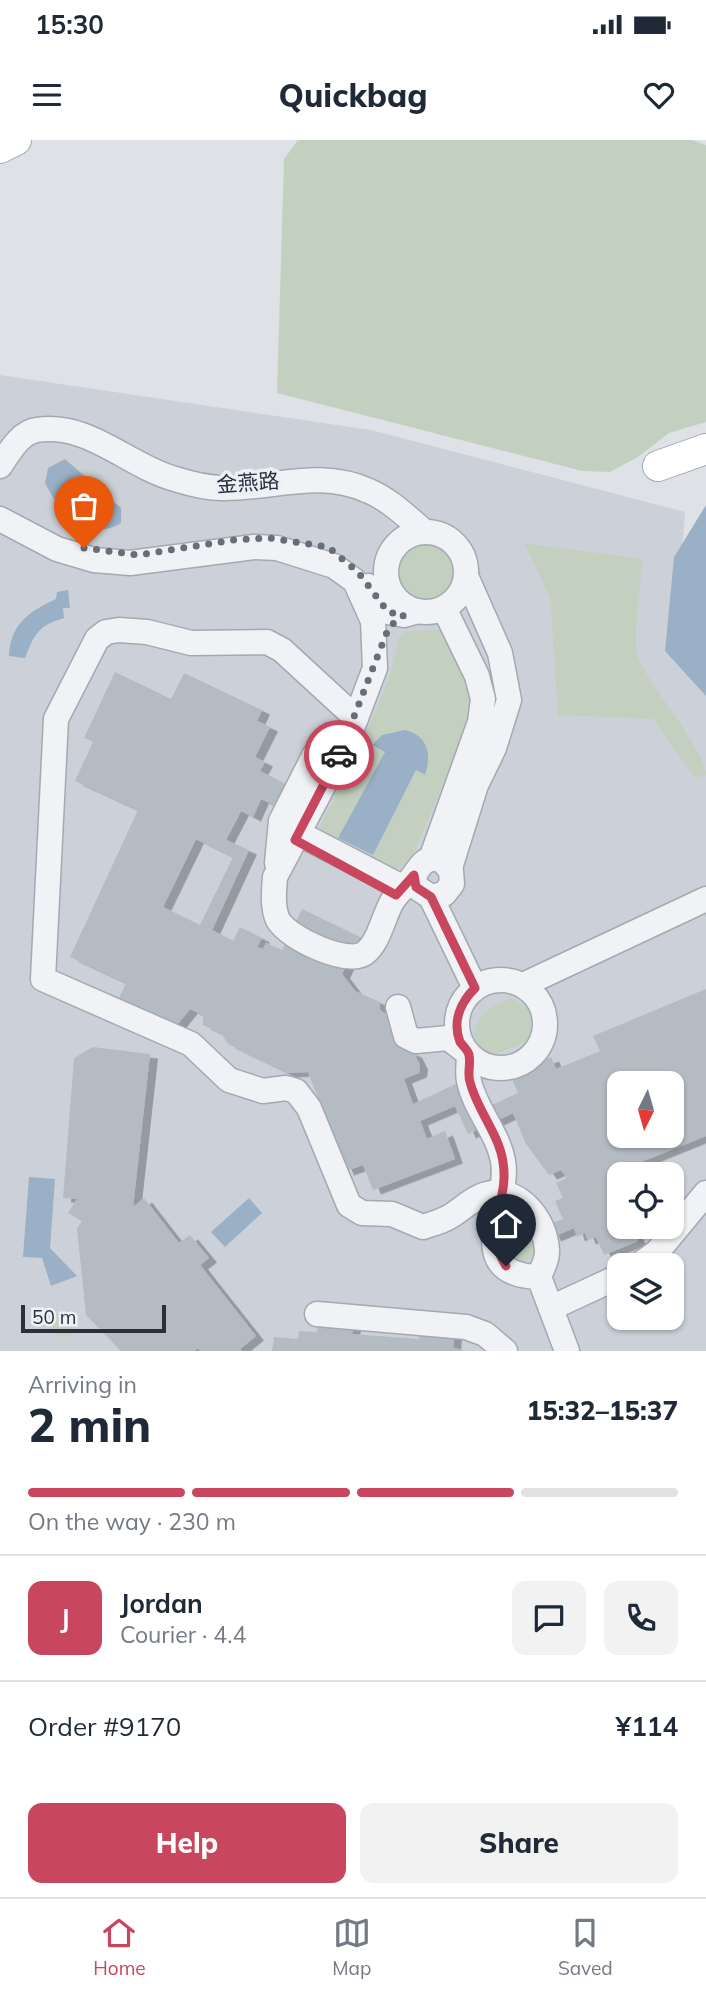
<!DOCTYPE html>
<meta charset="utf-8">
<style>
body{margin:0;font-family:Mulish,"Noto Sans SC",sans-serif;background:#f2f2f3;color:#1f2937;height:100vh;display:flex;flex-direction:column;font-size:26px;white-space:nowrap}
*{box-sizing:border-box;margin:0}
p{font-size:23px;color:#747a83}
.icon{flex:none;width:38px;height:38px;fill:none;stroke:currentColor;stroke-width:2;stroke-linecap:round;stroke-linejoin:round}
.map{position:relative;height:1211px;overflow:hidden}
.side{display:flex;flex-direction:column;background:#fff;flex:1}
.side>*{flex:none}
.needle{width:46px;rotate:185deg}
.fabs{position:absolute;left:607px;top:931px;display:grid;gap:14px}
.fabs a{display:grid;place-items:center;width:77px;height:77px;border-radius:14px;background:#fff;box-shadow:0 2px 5px #0004;font-size:35px}
.scale{position:absolute;left:21px;bottom:18px;width:145px;box-sizing:border-box;padding-left:7px;border:4px solid #28303d;border-top:0;font-size:19px;line-height:24px;white-space:nowrap;color:#28303d;-webkit-text-stroke:5px #edf0f5;paint-order:stroke}
.pin{position:absolute;display:grid;place-items:center;width:60px;height:60px;color:#fff;margin:-72px -30px;border-radius:50% 50% 50% 0;rotate:-45deg;box-shadow:0 0 7px #0007}
.pin .icon{rotate:45deg}
.courier{position:absolute;display:grid;place-items:center;width:70px;height:70px;margin:-35px;border:5px solid #c8465e;border-radius:50%;background:#fff;color:#222;box-shadow:0 2px 9px #0007}
.headline em{font-style:normal;font-weight:800}
.headline div{display:flex;flex-direction:column-reverse}
.headline{display:flex;align-items:center;justify-content:space-between;height:119px;padding:0 28px}
h1{font-size:46px;font-weight:800;line-height:52px}
.bar{display:grid;grid-template-columns:repeat(4,1fr);gap:10px 7px;align-content:center;height:84px;padding:0 28px}
.bar i{height:9px;border-radius:5px;background:#e0e1e3}
.bar .on{background:#c8465e}
.bar p{grid-column:span 4}
.line{display:flex;align-items:center;gap:18px;padding:0 28px;border-top:2px solid #e0e1e3}
.line div{flex:1}
.round{display:grid;place-items:center;flex:none;width:74px;height:74px;border-radius:14px;background:#f2f2f3}
.action{display:flex;gap:14px;margin-top:auto;padding:14px 28px}
.action a{flex:1;height:80px;border-radius:14px;background:#c8465e;color:#fff;font-size:28px;font-weight:800;line-height:80px;text-align:center}
.action a+a{background:#f2f2f3;color:#1f2937}
.status{display:flex;justify-content:space-between;align-items:center;height:49px;padding:0 35px;background:#fff;direction:ltr}
.status svg{height:19px;fill:currentColor}
header{display:flex;justify-content:space-between;align-items:center;height:91px;padding:0 28px;background:#fff;font-size:32px;font-weight:800}
.tabs{display:flex;justify-content:space-around;align-items:center;height:98px;border-top:2px solid #e0e1e3;background:#fff;font-size:19px;color:#747a83}
.tabs a{display:grid;justify-items:center;gap:4px}
.tabs .on{color:#c8465e}
.map>svg:first-child{display:block}
.built{fill:#ccd1d9;fill-rule:evenodd}
.green{fill:#c4d0bf}
.water{fill:#9ab0c6}
.building{fill:#b5bbc3;fill-rule:evenodd;filter:url(#shadow)}
.lines{fill:none;stroke-linecap:round;stroke-linejoin:round}
.minor-casing{stroke:#a4a9b1;stroke-width:27}
.major-casing{stroke:#9ea6b2;stroke-width:32}
.minor{stroke:#f0f2f5;stroke-width:24}
.major{stroke:#fff;stroke-width:30}
.done{stroke:#686e78;stroke-width:7;stroke-dasharray:0 12.6}
.route{stroke:#c8465e;stroke-width:9}
.labels{text-anchor:middle;stroke-width:7;stroke-linejoin:round;paint-order:stroke}
.street-label{font-size:21px;fill:#28303d;stroke:#edf0f5}
</style>
<div class="status"><b>15:30</b><svg viewBox="0 0 49 12"><path d="M0 12V9h3v3zM5 12V6h3v6zM10 12V3h3v9zM15 12V0h3v12zM26 1h20v11H26zM47 4h2v5h-2z"/></svg></div>
<header><svg class="icon" aria-label="menu" viewBox="0 0 24 24"><path d="M4 6h16M4 12h16M4 18h16"/></svg>Quickbag<svg class="icon" aria-label="heart" viewBox="0 0 24 24"><path d="M12 20l-8-8c-3-5 5-10 8-4 3-6 11-1 8 4z"/></svg></header>
<div class="map">
<svg width="706" height="1211" viewBox="0 0 706 1211">
<defs>
<filter id="shadow"><feDropShadow dx="8" dy="4.5" stdDeviation="0" flood-color="#0004"/></filter>
</defs>
<rect width="100%" height="100%" fill="#dee2e7"/>
<path class="built" d="M0 235 371 290 685 372 674 516 706 539V1211H0ZM620 943H672V996H620ZM620 1034H672V1087H620ZM620 1125H672V1178H620Z"/>
<g class="green">
<polygon points="298,0 692,0 706,5 706,282 669,293 638,317 610,332 582,331 277,253 284,19"/>
<circle cx="427" cy="433" r="33"/>
<path d="M524 403 643 419C641 440 632 501 638 517 650 548 706 610 706 635L695 638 653 579 558 575 550 457Z"/>
<path d="M445 490 474 559 468 585 415 711 402 726 387 732 324 696 320 686C341 641 395 545 397 500L406 491Z"/>
<path d="M511 858 530 870 539 897 486 918 474 895C480 871 489 867 511 858Z"/>
<polygon points="516,1067 539,1109 524,1124 509,1115 500,1085 502,1073"/>
<circle cx="64" cy="1184" r="13"/>
</g>
<g class="water">
<path d="M65 319 121 368V383C87 404 59 371 45 343L48 328Z"/>
<polygon points="706,365 706,556 665,511 674,417"/>
<path d="M68 450 70 468H63L64 478C38 486 35 493 25 518L9 516C10 484 30 471 56 459L57 452Z"/>
<path d="M405 590C428 596 432 614 425 635L416 630 373 715 338 698 385 612 372 605 382 595Z"/>
<polygon points="29,1037 55,1039 50,1108 77,1136 51,1146 42,1118 23,1117"/>
<polygon points="249,1058 262,1073 225,1107 211,1092"/>
</g>
<g class="building">
<path d="M115 532 171 559 184 533 262 570 257 581 270 587 255 617 265 622 260 631 292 647 281 668 261 659 253 677 241 671 226 700 249 710 212 790 233 801 240 787 262 798 257 807 263 809 266 803 282 810 302 769 360 797 342 834 355 851 380 862V870L389 876 398 907 414 913 420 925 419 933 404 939 413 964 460 942 474 973 518 953 510 935 518 932 510 915 532 906 538 922 551 917 556 929 600 911 593 896 706 849V996L636 1024 640 1034H620V1087H632L638 1101 604 1115 596 1097 588 1100 585 1093 577 1097 574 1088 553 1097 548 1085 563 1079 555 1061 563 1058 556 1043 567 1038 561 1030 549 1035 526 1004 513 973 468 994 455 966 420 981 427 999 445 991 455 1019 373 1050 363 1025 346 1031 308 932 288 933 228 904 221 893 203 885V875L190 869 177 885 119 858 126 843 70 817 138 670 75 641 93 602 84 598ZM196 699 233 717 200 785 163 767ZM620 943H672V996H620Z"/>
<polygon points="93,907 150,914 133,1067 144,1058 179,1103 190,1095 209,1118 200,1125 256,1196 240,1209 242,1211 200,1211 198,1208 194,1211 121,1211 86,1175 77,1089 82,1081 68,1073 77,1059 63,1058 74,918"/>
<polygon points="318,1182 353,1185 352,1194 419,1199 420,1190 454,1193 453,1208 467,1211 272,1211 274,1197 298,1199 299,1191 317,1192"/>
</g>
<g class="lines">
<g class="minor-casing">
<g id="minor">
<path d="M0 326C9 313 20 292 37 290 89 282 128 326 175 339 191 344 206 348 222 348 273 349 319 328 369 351 390 360 407 377 425 392"/>
<path d="M0 379 57 409 94 420 130 423 254 407 277 408 334 426 355 441 373 481 375 528 348 599 275 737C274 751 272 767 278 780 288 798 347 826 365 813 380 801 383 776 393 760 399 751 408 744 414 735 422 723 427 715 443 721L451 731 452 744 444 754 431 757 416 747 414 735"/>
<circle cx="426" cy="432" r="40"/>
<polyline points="368,446 388,472 404,475 418,471"/>
<path d="M356 578 282 510 267 502 191 503 147 492 119 490 106 492 97 499 56 579 43 839 191 904 229 940 263 951 286 948 296 951 309 968 349 1065 362 1073 392 1074 423 1087C431 1084 441 1082 449 1077 462 1070 475 1055 492 1053 523 1050 545 1082 547 1110 548 1118 542 1129 539 1137"/>
<polyline points="298,693 402,747"/>
<polyline points="431,719 480,582 483,559 477,536 444,468"/>
<polyline points="277,723 281,681 315,614 348,599"/>
<polyline points="450,728 476,645 494,608 509,560 500,513 466,436"/>
<polyline points="431,757 475,848"/>
<circle cx="501" cy="884" r="44"/>
<polyline points="523,845 706,759"/>
<path d="M398 867 406 896 416 901 448 898 469 914C469 923 467 933 469 941 475 969 498 993 503 1021 511 1062 460 1135 539 1137L567 1211"/>
<polyline points="639,1125 657,1112 706,1053"/>
<polyline points="551,1168 620,1136"/>
<polyline points="317,1174 466,1187 485,1194 505,1211"/>
</g>
</g>
<g class="major-casing">
<g id="major">
<polyline points="0,8 16,0"/>
<polyline points="658,326 706,309"/>
</g>
</g>
<use href="#minor" class="minor"/>
<use href="#major" class="major"/>
</g>
<g class="lines">
<polyline class="done" points="84,408 138,415 234,400 269,398 328,407 358,432 388,472 404,475 389,487 339,615"/>
<path class="route" d="M339 615 295 700 396 755 414 735 416 747 431 757 475 848C461 862 452 881 460 902 463 906 468 910 469 915 471 924 467 934 470 942 477 970 499 994 503 1022 510 1064 480 1084 506 1126"/>
</g>
<g class="labels">
<g class="street-label">
<text transform="translate(248 343) rotate(-4)" y="7">金燕路</text>
</g>
</g>
</svg>
<div class="fabs">
<a><svg class="needle" viewBox="-14 -14 28 28"><path d="M0-13l5 13h-10z" fill="#e53935"/><path d="M0 13l5-13h-10z" fill="#747a83"/></svg></a>
<a><svg class="icon" aria-label="locate" viewBox="0 0 24 24"><circle cx="12" cy="12" r="6"/><path d="M12 2v4M12 18v4M2 12h4M18 12h4"/></svg></a>
<a><svg class="icon" aria-label="layers" viewBox="0 0 24 24"><path d="M12 4l9 5-9 5-9-5zM3 14l9 5 9-5"/></svg></a>
</div>
<div class="scale">50 m</div>
<div class="pin" style="left:84px;top:408px;background:#ea580c"><svg class="icon" aria-label="bag" viewBox="0 0 24 24"><path d="M5 8h14l-1 12H6zM9 8a3 3 0 0 1 6 0"/></svg></div>
<div class="pin" style="left:506px;top:1126px;background:#1f2937"><svg class="icon" aria-label="home" viewBox="0 0 24 24"><path d="M3 11l9-7 9 7M6 9v11h12V9"/></svg></div>
<div class="courier" style="left:339px;top:615px"><svg class="icon" aria-label="car" viewBox="0 0 24 24"><path d="M5 17H2v-5l4-1 3-4h7l3 4 3 1v5h-3M9 17h6M6 11h13"/><circle cx="7" cy="17" r="2"/><circle cx="17" cy="17" r="2"/></svg></div>
</div>
<section class="side">
<div class="headline"><div><h1>2 min</h1><p>Arriving in</p></div><em>15:32–15:37</em></div>
<div class="bar"><i class="on"></i><i class="on"></i><i class="on"></i><i></i><p>On the way · 230 m</p></div>
<div class="line" style="height:126px"><b class="round" style="background:#c8465e;color:#fff">J</b><div><b>Jordan</b><p>Courier · 4.4</p></div><a class="round"><svg class="icon" aria-label="chat" viewBox="0 0 24 24"><path d="M4 5h16v11H9l-5 4z"/></svg></a><a class="round"><svg class="icon" aria-label="phone" viewBox="0 0 24 24"><path d="M5 4h4l2 5-3 2q2 4 5 5l2-3 5 2v4C11 20 4 13 5 4z"/></svg></a></div>
<div class="line" style="height:91px"><div>Order #9170</div><b>¥114</b></div>
<div class="action"><a>Help</a><a>Share</a></div>
</section>
<nav class="tabs">
<a class="on"><svg class="icon" aria-label="home" viewBox="0 0 24 24"><path d="M3 11l9-7 9 7M6 9v11h12V9"/></svg>Home</a>
<a><svg class="icon" aria-label="map" viewBox="0 0 24 24"><path d="M3 6l6-2 6 2 6-2v14l-6 2-6-2-6 2zM9 4v14M15 6v14"/></svg>Map</a>
<a><svg class="icon" aria-label="saved" viewBox="0 0 24 24"><path d="M7 4h10v16l-5-4-5 4z"/></svg>Saved</a>
</nav>
